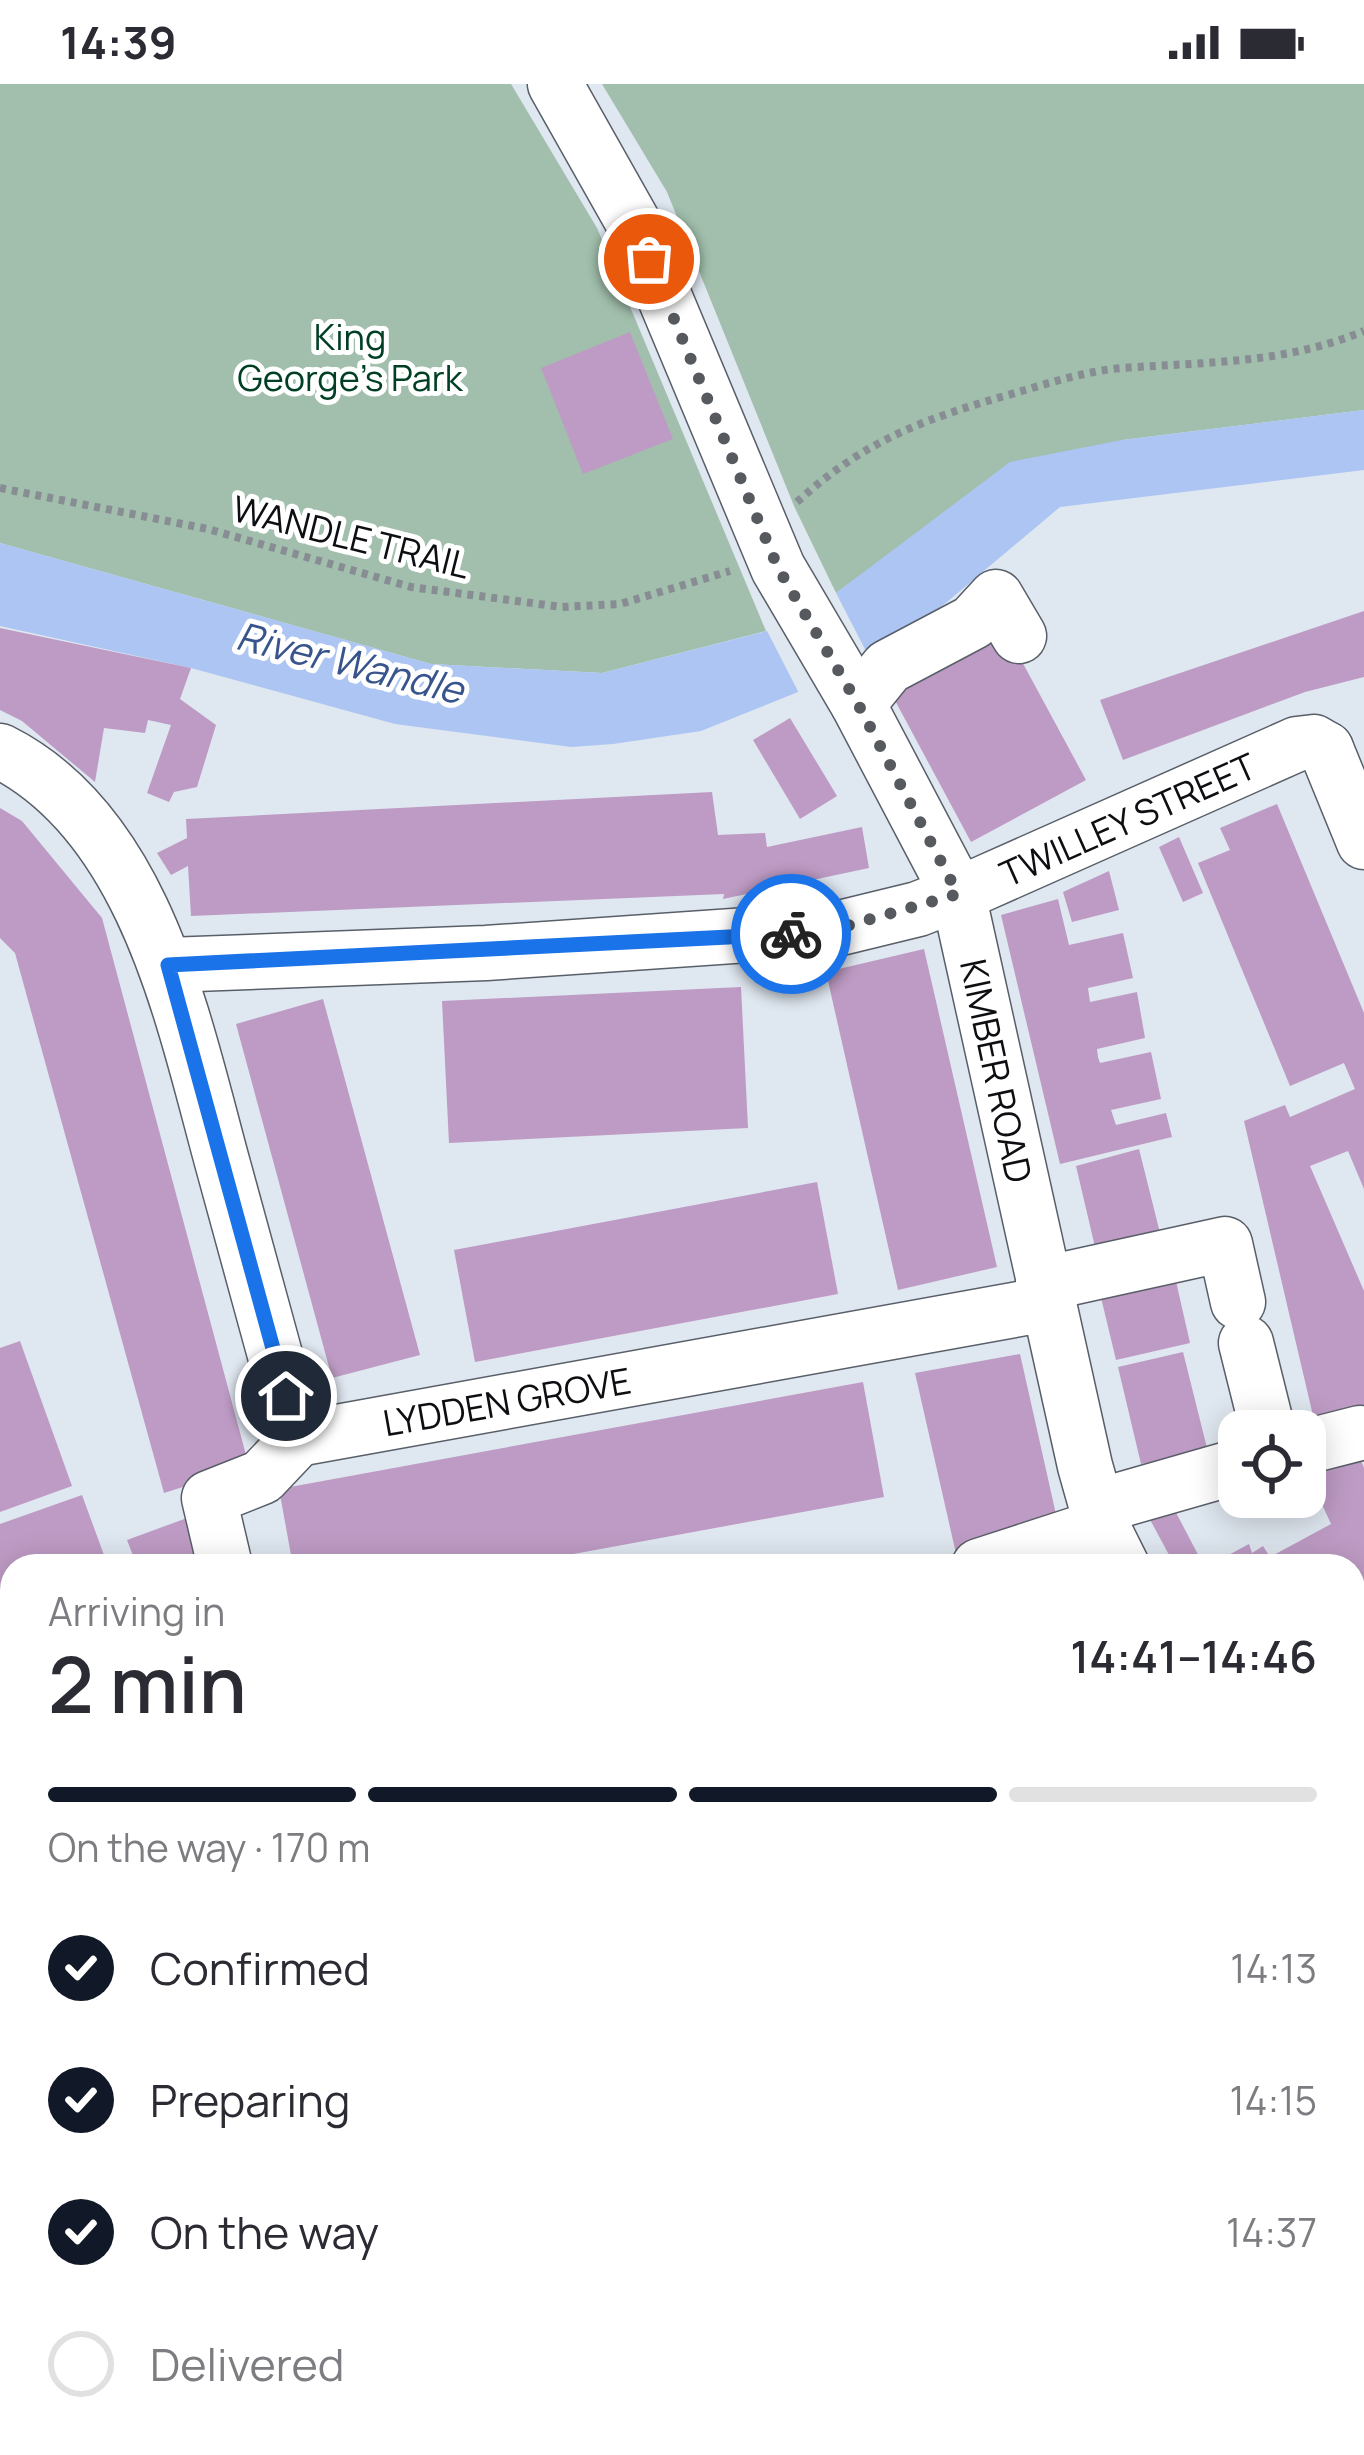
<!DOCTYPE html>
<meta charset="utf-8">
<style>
body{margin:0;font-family:Manrope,sans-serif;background:#f7f7f7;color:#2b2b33;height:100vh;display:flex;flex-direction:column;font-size:45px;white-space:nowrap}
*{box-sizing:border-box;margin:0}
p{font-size:39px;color:#7c7c81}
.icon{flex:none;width:66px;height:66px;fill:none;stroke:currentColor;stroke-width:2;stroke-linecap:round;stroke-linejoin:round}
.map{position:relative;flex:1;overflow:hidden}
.drawer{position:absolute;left:0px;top:1470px;width:1365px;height:903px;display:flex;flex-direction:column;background:#fff;border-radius:36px 36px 0 0;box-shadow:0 6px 30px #0003}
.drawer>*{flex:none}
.buttons{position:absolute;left:1218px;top:1326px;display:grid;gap:24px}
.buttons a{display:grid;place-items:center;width:108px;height:108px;border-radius:24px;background:#fff;box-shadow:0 6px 30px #0003;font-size:60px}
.pin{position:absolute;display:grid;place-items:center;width:102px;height:102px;color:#fff;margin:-51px;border:6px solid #fff;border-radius:50%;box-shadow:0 3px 12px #0007}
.courier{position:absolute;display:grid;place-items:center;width:120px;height:120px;margin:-60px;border:9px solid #1a73e8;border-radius:50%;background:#fff;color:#222;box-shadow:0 3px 15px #0007}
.headline em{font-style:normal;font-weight:600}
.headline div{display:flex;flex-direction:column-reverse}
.headline{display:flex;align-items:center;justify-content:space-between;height:204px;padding:0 48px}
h1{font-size:78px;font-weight:600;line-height:90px}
.bar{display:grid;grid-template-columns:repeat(4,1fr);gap:18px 12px;align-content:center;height:144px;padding:0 48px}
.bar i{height:15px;border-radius:9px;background:#e1e1e2}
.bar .current{background:#111827}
.bar p{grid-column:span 4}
ol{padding:0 48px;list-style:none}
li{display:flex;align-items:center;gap:36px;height:132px}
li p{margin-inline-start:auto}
li .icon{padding:12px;border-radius:50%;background:#111827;color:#fff;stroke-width:4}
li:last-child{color:#7c7c81}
li i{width:66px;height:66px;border:6px solid #e1e1e2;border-radius:50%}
.status{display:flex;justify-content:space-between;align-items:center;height:84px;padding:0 60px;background:#fff;direction:ltr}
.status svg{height:33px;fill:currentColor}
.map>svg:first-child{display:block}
.education{fill:#ead9c8}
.green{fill:#a1bfac}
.water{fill:#adc5f2}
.pier{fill:#dfe7f0}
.building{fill:#be9bc4}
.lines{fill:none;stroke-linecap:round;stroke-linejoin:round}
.minor-casing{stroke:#595f68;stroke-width:57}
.major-casing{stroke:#9e6d49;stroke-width:69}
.path{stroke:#888d94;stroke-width:8;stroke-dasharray:6 6;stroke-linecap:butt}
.minor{stroke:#fff;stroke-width:54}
.major{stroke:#f4c6a4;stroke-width:66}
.done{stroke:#565a5f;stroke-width:12;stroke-dasharray:0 21.6}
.route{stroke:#1a73e8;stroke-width:15}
.labels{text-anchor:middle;stroke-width:10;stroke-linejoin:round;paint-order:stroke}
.park-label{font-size:36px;fill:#003f23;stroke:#fff}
.street-label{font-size:36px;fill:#0c0e11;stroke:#fff}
.water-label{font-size:39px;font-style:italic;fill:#38548c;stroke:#fff}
</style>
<div class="status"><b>14:39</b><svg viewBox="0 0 49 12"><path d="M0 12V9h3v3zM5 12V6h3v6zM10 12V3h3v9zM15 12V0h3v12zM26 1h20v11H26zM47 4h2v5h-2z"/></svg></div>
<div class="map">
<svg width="1364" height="2371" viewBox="0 0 1364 2371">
<rect width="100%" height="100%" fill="#dfe7f0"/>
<polygon class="education" points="140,2361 620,2361 608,2371 143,2371"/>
<g class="green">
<polygon points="0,0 511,0 597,144 766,547 602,589 431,580 0,459"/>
<polygon points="602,0 1364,0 1364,326 1122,356 911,455 836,509 794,422 667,108"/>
</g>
<polygon class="water" points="1364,326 1364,386 1060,423 916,544 798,608 701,647 613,660 571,663 395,640 191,584 0,542 0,459 431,580 602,589 767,547 836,509 1010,378 1122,356"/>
<polygon class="pier" points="833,503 871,577 803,617 764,541"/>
<g class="building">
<polygon points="630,248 673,355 583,390 541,284"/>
<polygon points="1364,527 1364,593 1305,608 1123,676 1100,616"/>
<polygon points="999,535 1086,696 971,758 884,596"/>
<polygon points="0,544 191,584 180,615 216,641 197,703 174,708 169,718 147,709 171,641 148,636 145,649 104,644 95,698 22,637 0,626"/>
<polygon points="790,634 837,712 800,735 753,656"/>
<polygon points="712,708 718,751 765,749 767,763 862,743 869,784 723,815 724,810 191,832 188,782 171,791 157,769 187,754 186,735"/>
<polygon points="1277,720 1364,929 1364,1105 1348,1067 1310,1082 1364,1207 1364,1340 1318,1353 1244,1037 1285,1021 1290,1033 1355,1005 1344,979 1290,1002 1198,779 1230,766 1220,744"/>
<polygon points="0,724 22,737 102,834 249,1382 164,1409 15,869 0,854"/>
<polygon points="1179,753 1203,809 1183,818 1159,763"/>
<polygon points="1109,787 1119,826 1072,838 1063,808"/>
<polygon points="1058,815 1069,861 1123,849 1133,894 1088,904 1090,918 1137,908 1145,954 1097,965 1098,973 1100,979 1151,968 1161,1015 1111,1026 1116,1041 1166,1029 1172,1053 1060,1080 1001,831"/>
<polygon points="924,865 997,1183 898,1206 826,888"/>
<polygon points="741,903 748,1044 449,1059 442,917"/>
<polygon points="323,915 420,1271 332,1294 236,940"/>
<polygon points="1139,1065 1164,1165 1099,1180 1076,1082"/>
<polygon points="817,1098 838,1210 475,1278 454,1166"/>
<polygon points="1173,1184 1190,1259 1116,1276 1098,1201"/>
<polygon points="20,1257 72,1402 0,1428 0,1264"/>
<polygon points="1183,1268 1208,1368 1141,1380 1118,1283"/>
<polygon points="1020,1270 1060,1448 957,1474 915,1289"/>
<polygon points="863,1298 884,1413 508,1482 293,1482 279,1405"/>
<polygon points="1354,1359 1364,1384 1364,1503 1353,1499 1353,1482 1208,1482 1249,1460 1252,1469 1263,1462 1270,1473 1331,1440 1321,1418 1305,1416 1305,1373"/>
<polygon points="82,1411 108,1482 12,1482 12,1845 5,1848 0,1835 0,1440"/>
<polygon points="1172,1421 1204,1482 1175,1482 1147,1430"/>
<polygon points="187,1434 205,1482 137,1482 127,1456"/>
<polygon points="1364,1663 1364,1712 1353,1704 1353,1677"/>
<polygon points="12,2295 12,2361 51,2361 54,2371 0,2371 0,2300"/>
<polygon points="154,2361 240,2361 244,2371 158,2371"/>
</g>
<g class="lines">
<g class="minor-casing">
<g id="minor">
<polyline points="555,0 634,140 778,484 858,620 958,810 1085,1382 1102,1442 1122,1482"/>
<polyline points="858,620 888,583 973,538 996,513 1019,552"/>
<polyline points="1326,665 1364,758"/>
<path d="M0 667C146 740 184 939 223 1081 248 1172 273 1264 298 1355L1047 1220"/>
<polyline points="168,881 486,869 836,845 918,825 982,800 1297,660 1314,658 1326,665"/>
<polyline points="1043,1200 1225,1160 1238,1218"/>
<polyline points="1246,1259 1268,1347"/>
<polyline points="1305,1363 1360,1349"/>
<polyline points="1096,1423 1239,1382"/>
<polyline points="225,1482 209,1414 262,1393 298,1355"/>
<polyline points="979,1482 1102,1442"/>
<polyline points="1353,1761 1364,1769"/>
<polyline points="0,2087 12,2120"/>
<polyline points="100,2361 104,2371"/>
<polyline points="824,2371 837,2361"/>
</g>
</g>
<g class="major-casing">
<g id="major">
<polyline points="1353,1567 1364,1561"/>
<polyline points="0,2237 12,2232"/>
</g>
</g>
<g class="path">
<polyline points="0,404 208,445 411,503 562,523 620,520 730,487"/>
<path d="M797 418C866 355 927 334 1015 309 1049 299 1086 287 1122 284 1207 278 1284 280 1364 247"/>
</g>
<use href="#minor" class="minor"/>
<use href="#major" class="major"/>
</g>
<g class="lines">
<polyline class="done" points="649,175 778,484 858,620 958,810 836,845 791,850"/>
<polyline class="route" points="286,1312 168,881 791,850"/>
</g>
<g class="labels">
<g class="park-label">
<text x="350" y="266">King<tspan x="350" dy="41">George's Park</tspan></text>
</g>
<g class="street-label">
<text transform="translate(351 453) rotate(14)" y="13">WANDLE TRAIL</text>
<text transform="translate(1128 736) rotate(-24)" y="13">TWILLEY STREET</text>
<text transform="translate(996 987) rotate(78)" y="13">KIMBER ROAD</text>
<text transform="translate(507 1318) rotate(-10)" y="13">LYDDEN GROVE</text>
</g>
<g class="water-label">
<text transform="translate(350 579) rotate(14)" y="14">River Wandle</text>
</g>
</g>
</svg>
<div class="buttons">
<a><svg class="icon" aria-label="locate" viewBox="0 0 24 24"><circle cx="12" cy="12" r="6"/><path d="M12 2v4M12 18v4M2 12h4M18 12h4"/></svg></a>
</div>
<div class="pin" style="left:649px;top:175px;background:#ea580c"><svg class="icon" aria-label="bag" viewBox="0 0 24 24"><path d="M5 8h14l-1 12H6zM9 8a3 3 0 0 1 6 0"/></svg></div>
<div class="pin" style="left:286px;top:1312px;background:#1f2937"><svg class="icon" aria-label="home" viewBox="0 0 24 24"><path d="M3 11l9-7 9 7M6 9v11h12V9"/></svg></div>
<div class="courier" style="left:791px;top:850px"><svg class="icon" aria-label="bike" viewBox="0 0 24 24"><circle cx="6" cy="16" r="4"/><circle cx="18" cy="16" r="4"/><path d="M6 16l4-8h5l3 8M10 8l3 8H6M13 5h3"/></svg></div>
<section class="drawer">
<div class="headline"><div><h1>2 min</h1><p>Arriving in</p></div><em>14:41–14:46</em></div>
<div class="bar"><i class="current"></i><i class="current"></i><i class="current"></i><i></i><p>On the way · 170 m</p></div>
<ol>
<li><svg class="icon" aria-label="check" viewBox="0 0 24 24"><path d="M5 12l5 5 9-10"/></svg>Confirmed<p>14:13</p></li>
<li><svg class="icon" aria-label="check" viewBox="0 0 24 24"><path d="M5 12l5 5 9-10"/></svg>Preparing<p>14:15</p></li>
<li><svg class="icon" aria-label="check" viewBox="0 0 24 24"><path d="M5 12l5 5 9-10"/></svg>On the way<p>14:37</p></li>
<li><i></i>Delivered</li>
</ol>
</section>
</div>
